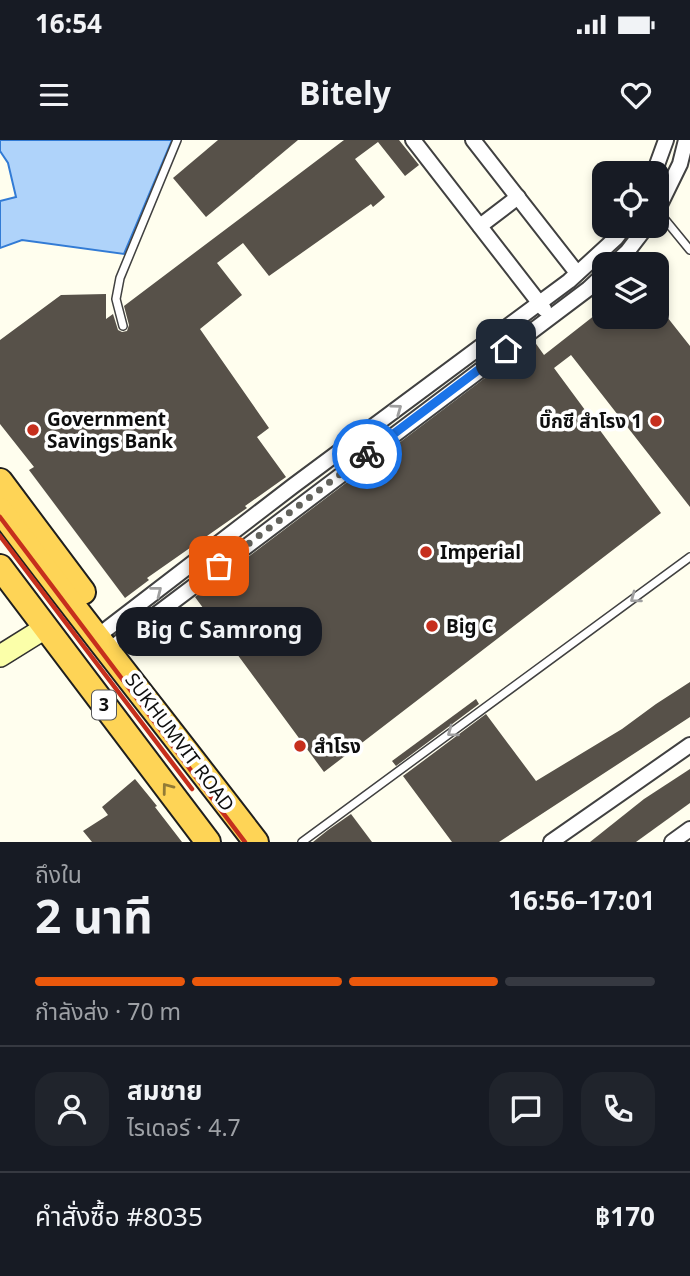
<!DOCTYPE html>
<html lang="th">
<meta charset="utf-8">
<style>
body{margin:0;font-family:Georgia,"Noto Sans Thai",serif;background:#20242c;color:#f1f3f6;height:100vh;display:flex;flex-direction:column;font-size:26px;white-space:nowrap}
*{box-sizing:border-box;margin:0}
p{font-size:23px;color:#9ea1a6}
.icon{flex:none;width:38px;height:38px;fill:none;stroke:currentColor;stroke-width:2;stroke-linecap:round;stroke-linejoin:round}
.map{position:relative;height:702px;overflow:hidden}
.panel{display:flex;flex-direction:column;background:#171b24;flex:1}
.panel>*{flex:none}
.fabs{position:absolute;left:592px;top:21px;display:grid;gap:14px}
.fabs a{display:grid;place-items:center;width:77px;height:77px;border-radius:14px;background:#171b24;box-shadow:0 4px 10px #0003;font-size:35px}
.pin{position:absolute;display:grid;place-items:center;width:60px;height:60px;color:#fff;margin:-30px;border-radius:14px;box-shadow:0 4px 10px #0006}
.courier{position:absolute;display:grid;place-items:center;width:70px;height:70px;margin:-35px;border:5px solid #1a73e8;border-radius:50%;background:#fff;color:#222;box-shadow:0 2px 9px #0007}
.bubble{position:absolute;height:49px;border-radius:21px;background:#171b24;box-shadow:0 4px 10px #0003;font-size:23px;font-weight:700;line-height:49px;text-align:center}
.summary em{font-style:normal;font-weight:700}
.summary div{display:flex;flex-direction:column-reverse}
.summary{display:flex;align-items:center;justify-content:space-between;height:119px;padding:0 35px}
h1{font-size:46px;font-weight:700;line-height:52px}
.bar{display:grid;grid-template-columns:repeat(4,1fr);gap:10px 7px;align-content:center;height:84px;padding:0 35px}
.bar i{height:9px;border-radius:5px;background:#363941}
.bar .current{background:#ea580c}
.bar p{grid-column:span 4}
.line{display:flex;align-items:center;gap:18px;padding:0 35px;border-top:2px solid #363941}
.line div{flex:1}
.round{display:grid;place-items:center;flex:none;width:74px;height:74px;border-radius:21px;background:#20242c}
.status{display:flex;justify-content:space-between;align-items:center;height:49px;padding:0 35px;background:#171b24;direction:ltr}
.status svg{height:19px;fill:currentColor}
header{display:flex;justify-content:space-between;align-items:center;height:91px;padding:0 35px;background:#171b24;font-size:32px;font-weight:700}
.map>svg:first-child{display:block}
.water{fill:#afd3fa;stroke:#327bd5;stroke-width:2}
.building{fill:#575149}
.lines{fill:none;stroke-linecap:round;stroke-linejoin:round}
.service-casing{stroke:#414141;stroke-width:10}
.minor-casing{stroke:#414141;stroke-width:18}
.secondary-casing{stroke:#303030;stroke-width:24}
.trunk-casing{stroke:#1f1f1f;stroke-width:28}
.service{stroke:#fff;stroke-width:7}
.minor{stroke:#fff;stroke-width:14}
.secondary{stroke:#fbffa9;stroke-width:21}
.trunk{stroke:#fed456;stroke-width:24}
.rail{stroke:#c62f1d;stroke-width:4.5}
.oneway{stroke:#9f9f9f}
.oneway2{stroke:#927b36}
.done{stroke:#62625c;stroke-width:7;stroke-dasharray:0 12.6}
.route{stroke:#1a73e8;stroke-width:9}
.poi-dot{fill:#c62f1d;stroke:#fff;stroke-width:2.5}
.labels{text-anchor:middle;stroke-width:7;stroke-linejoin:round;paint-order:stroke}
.shield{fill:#fff;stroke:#565656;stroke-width:2}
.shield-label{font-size:18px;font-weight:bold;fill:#0e0e0e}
.poi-label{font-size:19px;font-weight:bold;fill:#0e0e0e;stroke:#fff;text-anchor:start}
.street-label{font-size:19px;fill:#0e0e0e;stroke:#fff}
</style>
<div class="status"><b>16:54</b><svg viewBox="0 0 49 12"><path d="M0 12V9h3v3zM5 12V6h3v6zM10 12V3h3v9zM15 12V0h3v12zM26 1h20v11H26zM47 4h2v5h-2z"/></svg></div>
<header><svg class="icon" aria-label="menu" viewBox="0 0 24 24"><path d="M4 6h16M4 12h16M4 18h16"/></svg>Bitely<svg class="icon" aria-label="heart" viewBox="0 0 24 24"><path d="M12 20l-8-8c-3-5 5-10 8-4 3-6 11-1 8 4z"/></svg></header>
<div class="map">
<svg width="690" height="702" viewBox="0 0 690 702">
<rect width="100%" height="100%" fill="#fffeee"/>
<polygon class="water" points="0,0 172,0 124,114 22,100 0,108 0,61 16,57 8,23 0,11"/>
<g class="building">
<polygon points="218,0 298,0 206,77 173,38"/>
<polygon points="344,0 399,0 419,25 405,36 378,2 355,19 385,57 373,67 371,64 269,136 243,103 217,123 242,155 200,189 269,288 257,297 286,337 245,366 247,368 147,438 149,440 125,458 29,330 34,327 0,284 0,200 61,155 106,154 106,179 113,174 118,190 122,192 127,191 129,185 124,166"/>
<polygon points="656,163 690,206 690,367 571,215 554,228 661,373 324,632 195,457 534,201 544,215 604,168 604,177 656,177"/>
<polygon points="690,542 690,577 499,702 452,702 403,636 486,574 536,641 622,589 656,564"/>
<polygon points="476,559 479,564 396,626 392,621"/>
<polygon points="690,629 690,663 636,702 590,702 644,659"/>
<polygon points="135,639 157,666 155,667 182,702 92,702 83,691 108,675 102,667"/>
<polygon points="351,674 372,702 313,702 328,690"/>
</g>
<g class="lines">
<g class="service-casing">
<g id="service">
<polyline points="658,71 690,110"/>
<polyline points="123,186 116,159 120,138 177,0"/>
<polyline points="302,702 690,417"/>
</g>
</g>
<g class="minor-casing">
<g id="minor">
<polyline points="413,0 544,169"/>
<polyline points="473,0 577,133"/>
<polyline points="654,33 666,0"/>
<polyline points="656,73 680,24 686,0"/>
<polyline points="480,86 518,57"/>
<polyline points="614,124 627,112 647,86"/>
<polyline points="103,492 293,346 569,141 616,98 625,86"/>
<polyline points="109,510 588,149 604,134"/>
<polyline points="551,702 690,605"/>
<polyline points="672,702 690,689"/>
</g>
</g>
<g class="secondary-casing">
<polyline id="secondary" points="0,516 45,488"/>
</g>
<g class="trunk-casing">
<g id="trunk">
<polyline points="0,341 83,452"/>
<path d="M0 370C84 482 171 591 256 702"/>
<polyline points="0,427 208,702"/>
</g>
</g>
<use href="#service" class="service"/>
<use href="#minor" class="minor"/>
<use href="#secondary" class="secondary"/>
<use href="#trunk" class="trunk"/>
<g class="rail">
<polyline points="0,377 245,702"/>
<polyline points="0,396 192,649"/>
</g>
</g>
<defs><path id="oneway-chevron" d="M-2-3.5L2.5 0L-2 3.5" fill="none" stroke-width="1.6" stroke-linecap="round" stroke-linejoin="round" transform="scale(1.75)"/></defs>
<g class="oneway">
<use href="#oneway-chevron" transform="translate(397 269) rotate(-36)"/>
<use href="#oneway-chevron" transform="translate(157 451) rotate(-38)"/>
<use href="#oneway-chevron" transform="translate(635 458) rotate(144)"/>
<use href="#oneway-chevron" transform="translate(452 592) rotate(144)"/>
</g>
<use class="oneway2" href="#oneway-chevron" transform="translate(167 648) rotate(-127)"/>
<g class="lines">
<polyline class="done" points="219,426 367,314"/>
<polyline class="route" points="367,314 506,209"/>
</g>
<g class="poi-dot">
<circle cx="656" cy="281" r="7"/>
<circle cx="33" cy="290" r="7"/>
<circle cx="426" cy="412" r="7"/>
<circle cx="432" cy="486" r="7"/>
<circle cx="300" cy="606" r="7"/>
</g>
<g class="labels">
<rect class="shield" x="92" y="550.5" width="24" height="29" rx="5"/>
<g class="shield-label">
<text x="104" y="571">3</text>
</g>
<g class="poi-label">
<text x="47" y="286">Government<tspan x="47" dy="22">Savings Bank</tspan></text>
<text x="642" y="288" text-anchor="end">บิ๊กซี สำโรง 1</text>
<text x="440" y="419">Imperial</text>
<text x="446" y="493">Big C</text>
<text x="314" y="613">สำโรง</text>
</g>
<g class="street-label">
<text transform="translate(180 602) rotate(53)" y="7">SUKHUMVIT ROAD</text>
</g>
</g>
</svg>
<div class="fabs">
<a><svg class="icon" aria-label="locate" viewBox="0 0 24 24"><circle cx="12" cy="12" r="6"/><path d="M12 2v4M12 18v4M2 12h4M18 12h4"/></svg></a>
<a><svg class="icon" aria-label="layers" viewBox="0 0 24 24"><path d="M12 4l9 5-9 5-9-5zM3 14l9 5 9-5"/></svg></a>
</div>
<div class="pin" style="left:219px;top:426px;background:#ea580c"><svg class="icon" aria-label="bag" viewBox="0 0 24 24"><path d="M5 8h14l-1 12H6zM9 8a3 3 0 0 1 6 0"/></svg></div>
<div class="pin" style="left:506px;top:209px;background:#1f2937"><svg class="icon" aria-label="home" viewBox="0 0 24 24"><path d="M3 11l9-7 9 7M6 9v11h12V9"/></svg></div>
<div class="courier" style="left:367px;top:314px"><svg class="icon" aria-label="bike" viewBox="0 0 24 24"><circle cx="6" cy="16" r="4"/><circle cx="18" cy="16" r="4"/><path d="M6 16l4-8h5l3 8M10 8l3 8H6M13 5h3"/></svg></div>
<div class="bubble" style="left:116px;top:467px;width:206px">Big C Samrong</div>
</div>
<section class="panel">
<div class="summary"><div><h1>2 นาที</h1><p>ถึงใน</p></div><em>16:56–17:01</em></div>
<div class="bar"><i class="current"></i><i class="current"></i><i class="current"></i><i></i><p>กำลังส่ง · 70 m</p></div>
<div class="line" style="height:126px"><a class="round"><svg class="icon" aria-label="person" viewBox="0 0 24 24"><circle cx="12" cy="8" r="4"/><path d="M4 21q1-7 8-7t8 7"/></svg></a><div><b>สมชาย</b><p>ไรเดอร์ · 4.7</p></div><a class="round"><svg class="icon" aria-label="chat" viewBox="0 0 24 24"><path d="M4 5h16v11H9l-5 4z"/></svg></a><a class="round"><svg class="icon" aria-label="phone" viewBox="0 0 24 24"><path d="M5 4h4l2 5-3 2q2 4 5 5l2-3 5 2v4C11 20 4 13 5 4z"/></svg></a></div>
<div class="line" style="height:91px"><div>คำสั่งซื้อ #8035</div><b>฿170</b></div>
</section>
